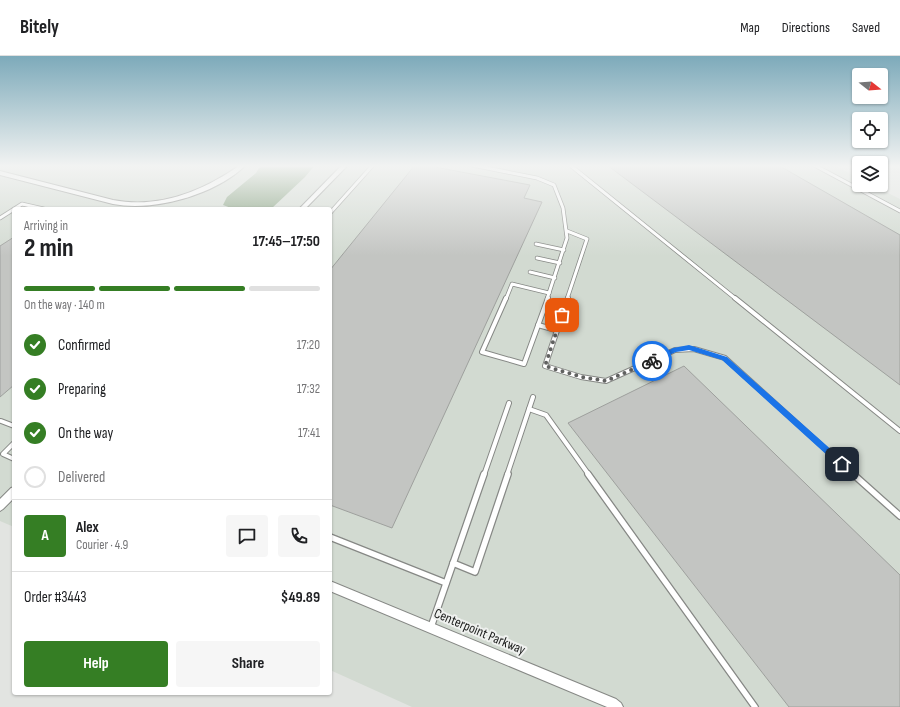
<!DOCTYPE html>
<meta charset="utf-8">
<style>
body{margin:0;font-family:"Sofia Sans Condensed",sans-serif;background:#f6f6f6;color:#202124;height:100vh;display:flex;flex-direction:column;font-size:15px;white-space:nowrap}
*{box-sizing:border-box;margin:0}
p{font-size:13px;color:#757577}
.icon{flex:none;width:22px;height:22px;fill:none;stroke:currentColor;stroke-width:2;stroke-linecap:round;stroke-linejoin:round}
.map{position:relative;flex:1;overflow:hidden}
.details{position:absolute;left:12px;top:151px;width:320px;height:488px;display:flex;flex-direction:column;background:#fff;border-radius:4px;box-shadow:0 1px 3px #0004}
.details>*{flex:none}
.needle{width:26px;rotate:107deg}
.buttons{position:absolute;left:852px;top:12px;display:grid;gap:8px}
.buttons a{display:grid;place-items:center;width:36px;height:36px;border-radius:4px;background:#fff;box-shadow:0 1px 3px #0004;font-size:20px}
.pin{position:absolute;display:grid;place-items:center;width:34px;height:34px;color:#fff;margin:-17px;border-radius:8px;box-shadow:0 2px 6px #0006}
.courier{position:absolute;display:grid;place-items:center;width:40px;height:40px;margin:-20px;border:3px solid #1a73e8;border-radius:50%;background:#fff;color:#222;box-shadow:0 1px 5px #0007}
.overview em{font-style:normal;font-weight:700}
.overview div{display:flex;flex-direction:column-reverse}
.overview{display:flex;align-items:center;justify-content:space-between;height:68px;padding:0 12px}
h1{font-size:26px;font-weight:700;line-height:30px}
.bar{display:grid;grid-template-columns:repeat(4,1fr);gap:6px 4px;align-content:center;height:48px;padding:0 12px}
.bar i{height:5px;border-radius:3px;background:#e0e0e0}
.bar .active{background:#357e24}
.bar p{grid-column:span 4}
.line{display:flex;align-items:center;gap:10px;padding:0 12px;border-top:1px solid #e0e0e0}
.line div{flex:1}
.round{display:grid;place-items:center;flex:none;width:42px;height:42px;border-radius:4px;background:#f6f6f6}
ol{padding:0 12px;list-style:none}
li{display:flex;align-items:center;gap:12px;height:44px}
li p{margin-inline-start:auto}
li .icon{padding:4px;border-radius:50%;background:#357e24;color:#fff;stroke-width:4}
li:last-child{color:#757577}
li i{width:22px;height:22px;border:2px solid #e0e0e0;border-radius:50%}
.primary-button{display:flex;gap:8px;margin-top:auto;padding:8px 12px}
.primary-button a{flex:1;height:46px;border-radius:4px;background:#357e24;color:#fff;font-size:16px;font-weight:700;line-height:46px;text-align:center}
.primary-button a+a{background:#f6f6f6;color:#202124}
header{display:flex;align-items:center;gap:24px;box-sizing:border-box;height:56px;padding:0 20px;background:#fff;border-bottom:1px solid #e0e0e0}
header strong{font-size:19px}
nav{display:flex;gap:22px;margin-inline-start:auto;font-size:14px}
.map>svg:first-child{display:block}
.built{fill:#d2dad1}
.water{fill:#7d9a76}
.building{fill:#c3c5c2;stroke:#9ea09d}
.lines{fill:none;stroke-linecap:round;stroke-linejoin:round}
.lane-far2-casing{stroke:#868885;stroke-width:4.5}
.lane-far1-casing{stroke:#868885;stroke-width:6}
.lane-casing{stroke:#868885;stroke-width:8}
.street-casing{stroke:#868885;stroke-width:2}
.lane-far2{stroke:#fff;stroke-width:3}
.lane-far1{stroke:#fff;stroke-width:4}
.lane{stroke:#fff;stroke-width:5.5}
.street{fill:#fff;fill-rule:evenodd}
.route{fill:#1a73e8}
.done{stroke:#606160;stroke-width:4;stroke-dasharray:0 7.2}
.labels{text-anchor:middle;stroke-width:4;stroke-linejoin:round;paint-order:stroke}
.near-street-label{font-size:14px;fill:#1a1b1a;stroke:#eff1ef}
</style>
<header>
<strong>Bitely</strong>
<nav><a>Map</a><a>Directions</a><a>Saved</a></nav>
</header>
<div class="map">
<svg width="900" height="651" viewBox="0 0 900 651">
<rect width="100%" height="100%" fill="#e2e4e1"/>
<polygon class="built" points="0,109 833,109 859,122 859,129 872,129 900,143 900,651 412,651 330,614 330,153 14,153 14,471 0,465"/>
<polygon class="water" points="266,109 315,109 305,121 271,153 234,153 223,149 227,141 256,117 259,112"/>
<g class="building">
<polygon points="415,109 424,109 530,129 524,142 542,146 392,472 330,449 330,214"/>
<polygon points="607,109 778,109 900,179 900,329"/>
<polygon points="14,181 14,329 0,341 0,190"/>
<polygon points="684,310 900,519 900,651 789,651 568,367"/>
</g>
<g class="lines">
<g class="lane-far2-casing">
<g id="lane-far2">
<polyline points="472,109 537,122 554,129 563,152 567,182 549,237"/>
<polyline points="570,109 736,243"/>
<polyline points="814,109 900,155"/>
<polyline points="330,157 373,109"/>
<polyline points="0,162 22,148 44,153"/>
<polyline points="567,175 587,183 567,243"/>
<polyline points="536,188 564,194"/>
<polyline points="537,202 560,207"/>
<polyline points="530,216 555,222"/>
<polyline points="506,243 512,228 549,237"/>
<polyline points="547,243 549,237"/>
</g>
</g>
<g class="lane-far1-casing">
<g id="lane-far1">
<polyline points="506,242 482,296 524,308 548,242"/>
<polyline points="568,242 545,310 581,321 606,325 675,294 694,293 725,302 854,419"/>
<polyline points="735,242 900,375"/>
<polyline points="538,269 556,274"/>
<polyline points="529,353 546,359 589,419"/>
<polyline points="1,365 14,370"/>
<polyline points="14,387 3,398 14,403"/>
<polyline points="484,419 509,347"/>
<polyline points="507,419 533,341"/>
</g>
</g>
<g class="lane-casing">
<g id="lane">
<polyline points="588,418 755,651"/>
<polyline points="853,418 900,460"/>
<polyline points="330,481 446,527"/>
<polyline points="453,507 475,516 508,418"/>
<polyline points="431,571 484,418"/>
</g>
</g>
<g class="street-casing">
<g id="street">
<path d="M240 109H246C215 139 154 156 113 148L0 119V115L113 144C159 153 203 135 240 109Z"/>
<polygon points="342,109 348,109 305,153 299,153"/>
<polygon points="14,431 14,442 3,453 0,455 0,443 11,432"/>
<polygon points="330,525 616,643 621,647 623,651 607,651 330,535"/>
</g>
</g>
<use href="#lane-far2" class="lane-far2"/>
<use href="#lane-far1" class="lane-far1"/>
<use href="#lane" class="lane"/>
<use href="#street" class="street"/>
</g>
<linearGradient id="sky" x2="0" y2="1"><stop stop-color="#7daaba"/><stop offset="0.55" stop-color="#f2f3f2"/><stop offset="1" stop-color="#f2f3f2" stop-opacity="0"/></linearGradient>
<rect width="900" height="200" fill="url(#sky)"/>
<polygon class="route" points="689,289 727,301 844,405 844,410 839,410 722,304 689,294 676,296 652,307 649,305 673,292"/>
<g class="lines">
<polyline class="done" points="562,259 545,310 582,321 606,325 652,305"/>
</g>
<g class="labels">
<g class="near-street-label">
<text transform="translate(480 575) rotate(23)" y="5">Centerpoint Parkway</text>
</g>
</g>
</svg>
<div class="buttons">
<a><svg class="needle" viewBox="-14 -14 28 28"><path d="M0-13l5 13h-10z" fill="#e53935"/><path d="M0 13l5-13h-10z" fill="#757577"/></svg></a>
<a><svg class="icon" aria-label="locate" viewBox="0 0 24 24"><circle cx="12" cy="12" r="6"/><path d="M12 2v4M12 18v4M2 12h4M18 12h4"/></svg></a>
<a><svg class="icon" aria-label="layers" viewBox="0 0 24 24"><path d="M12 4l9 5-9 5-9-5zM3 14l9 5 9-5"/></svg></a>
</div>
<div class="pin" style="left:562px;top:259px;background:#ea580c"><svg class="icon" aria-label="bag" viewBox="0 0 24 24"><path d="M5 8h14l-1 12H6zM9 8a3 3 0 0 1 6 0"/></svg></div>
<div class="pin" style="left:842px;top:408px;background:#1f2937"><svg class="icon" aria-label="home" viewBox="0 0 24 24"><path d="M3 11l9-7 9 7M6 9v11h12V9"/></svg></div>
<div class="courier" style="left:652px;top:305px"><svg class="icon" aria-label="bike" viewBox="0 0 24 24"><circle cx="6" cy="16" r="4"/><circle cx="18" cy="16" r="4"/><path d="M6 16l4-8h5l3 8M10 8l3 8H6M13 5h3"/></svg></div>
<section class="details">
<div class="overview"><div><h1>2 min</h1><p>Arriving in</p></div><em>17:45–17:50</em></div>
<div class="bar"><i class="active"></i><i class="active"></i><i class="active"></i><i></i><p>On the way · 140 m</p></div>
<ol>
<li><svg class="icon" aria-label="check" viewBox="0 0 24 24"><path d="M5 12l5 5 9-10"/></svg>Confirmed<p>17:20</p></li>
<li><svg class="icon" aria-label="check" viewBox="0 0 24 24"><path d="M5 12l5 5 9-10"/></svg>Preparing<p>17:32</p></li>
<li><svg class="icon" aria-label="check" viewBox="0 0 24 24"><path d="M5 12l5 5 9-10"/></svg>On the way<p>17:41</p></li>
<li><i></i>Delivered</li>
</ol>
<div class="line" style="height:72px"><b class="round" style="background:#357e24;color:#fff">A</b><div><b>Alex</b><p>Courier · 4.9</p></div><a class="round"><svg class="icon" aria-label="chat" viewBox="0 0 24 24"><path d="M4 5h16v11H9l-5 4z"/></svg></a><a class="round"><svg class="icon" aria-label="phone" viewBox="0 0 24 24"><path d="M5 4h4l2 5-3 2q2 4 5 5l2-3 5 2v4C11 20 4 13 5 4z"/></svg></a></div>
<div class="line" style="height:52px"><div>Order #3443</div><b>$49.89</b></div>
<div class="primary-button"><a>Help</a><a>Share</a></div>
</section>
</div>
